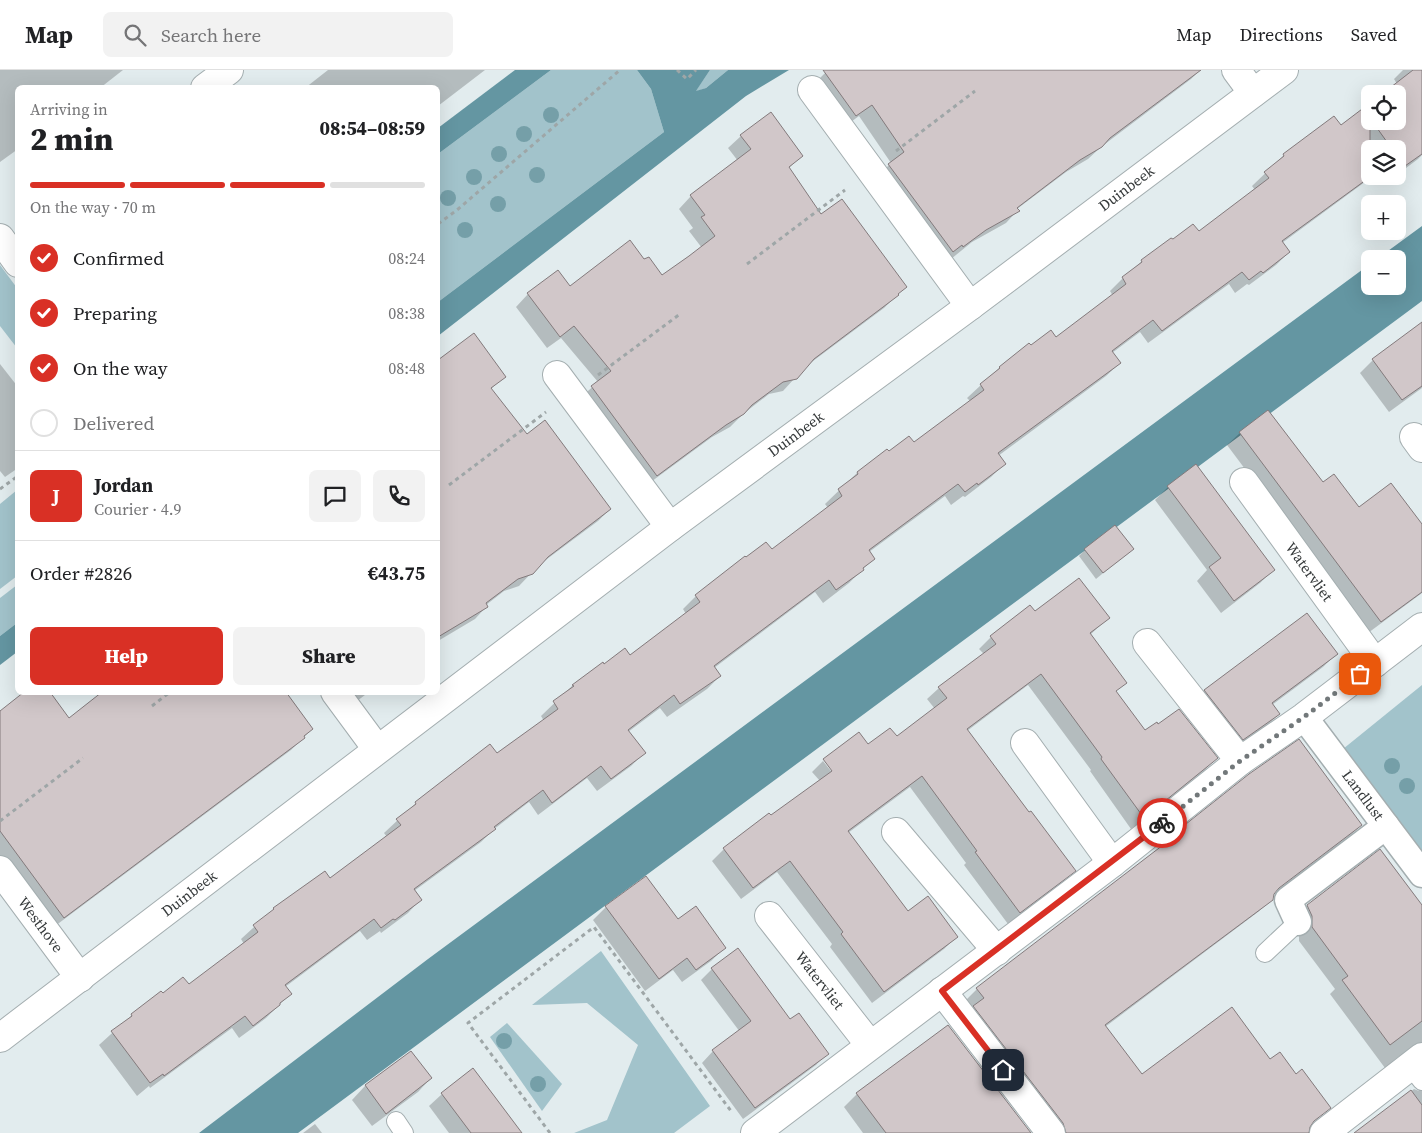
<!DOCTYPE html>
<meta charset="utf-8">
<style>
body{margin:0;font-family:"Source Serif 4",serif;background:#f2f2f2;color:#202124;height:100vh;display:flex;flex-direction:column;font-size:19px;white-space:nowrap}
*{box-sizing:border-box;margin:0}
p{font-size:16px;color:#757577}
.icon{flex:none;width:28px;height:28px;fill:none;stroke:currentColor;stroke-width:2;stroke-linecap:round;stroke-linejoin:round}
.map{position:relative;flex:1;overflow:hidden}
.panel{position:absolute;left:15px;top:15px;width:425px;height:610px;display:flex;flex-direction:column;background:#fff;border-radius:8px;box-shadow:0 5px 20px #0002}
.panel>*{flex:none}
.fabs{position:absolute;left:1361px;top:15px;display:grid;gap:10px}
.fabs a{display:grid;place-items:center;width:45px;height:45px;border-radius:8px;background:#fff;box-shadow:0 5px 20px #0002;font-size:25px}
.pin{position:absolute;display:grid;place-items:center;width:42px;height:42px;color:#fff;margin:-21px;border-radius:10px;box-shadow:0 2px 8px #0006}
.courier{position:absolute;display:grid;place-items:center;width:50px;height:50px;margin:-25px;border:4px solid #d93025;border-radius:50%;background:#fff;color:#222;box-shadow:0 1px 6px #0007}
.overview em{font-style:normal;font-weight:800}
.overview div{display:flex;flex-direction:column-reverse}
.overview{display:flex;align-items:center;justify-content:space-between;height:85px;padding:0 15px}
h1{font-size:32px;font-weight:800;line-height:38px}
.bar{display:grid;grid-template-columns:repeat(4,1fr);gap:8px 5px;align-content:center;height:60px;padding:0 15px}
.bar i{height:6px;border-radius:4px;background:#e0e0e0}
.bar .selected{background:#d93025}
.bar p{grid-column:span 4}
.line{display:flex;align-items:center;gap:12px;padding:0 15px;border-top:1px solid #e0e0e0}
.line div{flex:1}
.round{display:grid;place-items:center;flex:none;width:52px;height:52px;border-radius:8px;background:#f2f2f2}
ol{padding:0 15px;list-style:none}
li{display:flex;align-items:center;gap:15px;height:55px}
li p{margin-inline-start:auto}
li .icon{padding:5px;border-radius:50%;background:#d93025;color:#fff;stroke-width:4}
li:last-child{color:#757577}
li i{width:28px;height:28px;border:2px solid #e0e0e0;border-radius:50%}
.cta{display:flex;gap:10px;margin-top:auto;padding:10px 15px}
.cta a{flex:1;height:58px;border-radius:8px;background:#d93025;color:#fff;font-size:20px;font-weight:800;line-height:58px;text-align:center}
.cta a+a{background:#f2f2f2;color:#202124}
header{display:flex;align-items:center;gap:30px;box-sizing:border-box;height:70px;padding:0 25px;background:#fff;border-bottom:1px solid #e0e0e0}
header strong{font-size:24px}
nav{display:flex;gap:28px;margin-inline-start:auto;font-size:18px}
.search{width:350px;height:45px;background:#f2f2f2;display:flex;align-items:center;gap:12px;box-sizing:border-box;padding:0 18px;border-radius:8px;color:#757577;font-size:19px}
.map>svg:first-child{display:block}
.green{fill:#a2c3cb}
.water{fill:#6496a2}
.shadow{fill:#0003}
.building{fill:#d1c7c9;stroke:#837a7c}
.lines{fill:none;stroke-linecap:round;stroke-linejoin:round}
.service-casing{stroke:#a4aeb0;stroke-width:20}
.pedestrian-casing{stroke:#a4aeb0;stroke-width:29}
.minor-casing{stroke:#a4aeb0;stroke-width:30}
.path{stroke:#9ea6a7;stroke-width:3;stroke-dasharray:4 4;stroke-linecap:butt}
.service{stroke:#fff;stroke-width:18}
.pedestrian{stroke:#fff;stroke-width:26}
.minor{stroke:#fff;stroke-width:28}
.tree{fill:#759fa8}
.done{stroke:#72787a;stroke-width:5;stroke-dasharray:0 9}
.route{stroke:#d93025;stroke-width:6}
.labels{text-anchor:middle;stroke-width:4;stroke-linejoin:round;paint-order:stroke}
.street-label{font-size:15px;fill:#363a3b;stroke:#eff9fc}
</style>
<header>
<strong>Map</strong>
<div class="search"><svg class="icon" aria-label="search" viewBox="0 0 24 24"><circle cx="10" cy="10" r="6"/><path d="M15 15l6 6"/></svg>Search here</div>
<nav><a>Map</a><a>Directions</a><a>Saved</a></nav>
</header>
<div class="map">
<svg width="1422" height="1063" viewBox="0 0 1422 1063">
<rect width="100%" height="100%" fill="#e2ecee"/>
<g class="green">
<polygon points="551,0 637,0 651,19 664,62 438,232 438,84"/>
<polygon points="710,0 728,0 706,18 695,22"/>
<polygon points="0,195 17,218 17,278 0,256"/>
<polygon points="17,420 17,506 0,519 0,434"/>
<polygon points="17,515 17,553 0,566 0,528"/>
<polygon points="1422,615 1422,790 1343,679"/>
<polygon points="601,881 710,1036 674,1063 574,1063 607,1050 638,975 587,933 532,935"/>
<polygon points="507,953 562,1014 542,1041 490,967"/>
</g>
<g class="water">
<polygon points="515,0 551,0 438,84 438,58"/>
<polygon points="637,0 710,0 696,21 706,18 728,0 789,0 746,26 438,266 438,232 664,62 651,19"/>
<polygon points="1422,156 1422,231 298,1063 199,1063 428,889 1370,194 1370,216 1398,216 1398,189 1377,189"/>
<polygon points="17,553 17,582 0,595 0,566"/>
</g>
<g class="shadow">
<polygon points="0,0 123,0 100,18 18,18 18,79 0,92"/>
<polygon points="328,0 485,0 438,36 438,18 305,18"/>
<polygon points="828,0 1200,0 1191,9 1101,77 1088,89 1066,102 1017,139 1018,140 1006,153 972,172 951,189 876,108 891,93 859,46 844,57 813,15"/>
<polygon points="1403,0 1422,0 1422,85 1418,89 1398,104 1398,79 1370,79 1370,106 1373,106 1282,173 1289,182 1276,195 1249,215 1247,214 1235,223 1229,214 1148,273 1140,262 1112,283 1120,293 1106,306 998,386 1004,394 991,407 965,427 963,426 951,435 945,426 869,482 873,489 849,513 823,533 815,522 714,598 720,606 707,619 667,647 660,638 628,662 644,683 631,696 597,721 587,708 538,745 529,732 493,760 481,772 414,821 421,829 408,843 381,863 380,861 367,870 360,861 285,917 290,924 266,948 239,968 232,958 150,1018 149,1016 137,1026 99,975 132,945 163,924 188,916 244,874 241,869 274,839 330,810 387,767 384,763 416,733 497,685 544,651 541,646 573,615 604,595 629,586 686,544 683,539 696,526 745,487 772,481 828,438 825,434 857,403 887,381 888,383 914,374 971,332 967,328 981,315 999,298 1029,275 1031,277 1056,269 1113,226 1110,221 1123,208 1142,191 1171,169 1173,171 1198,163 1255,120 1252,116 1284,85 1341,57 1370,34 1370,51 1398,51 1397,14 1394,9"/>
<polygon points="741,66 802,85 788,99 821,146 897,225 884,238 805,297 783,321 769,324 743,344 730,357 712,367 644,417 579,329 598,312 561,268 547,278 516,237 528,224 569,218 644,191 662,207 702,178 689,161 693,158 679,139 691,126 738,91 728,78"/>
<polygon points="1422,262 1422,318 1389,342 1360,303 1373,290"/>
<polygon points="444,287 504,306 491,319 526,366 610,439 598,451 539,495 519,516 504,521 486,535 487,536 475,549 438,571 438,316 441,313 438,307 438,293"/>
<polygon points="0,294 18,317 18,398 5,407 0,401"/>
<polygon points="1240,363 1322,414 1359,439 1422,456 1422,523 1368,563 1227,375"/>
<polygon points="1168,417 1273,500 1260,513 1221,543 1197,511 1207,500 1155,430"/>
<polygon points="1132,479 1096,509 1079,486 1085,480"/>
<polygon points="1035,543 1108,548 1090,565 1125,612 1115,622 1145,662 1216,688 1205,700 1131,759 1090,701 1091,700 1028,615 967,661 1074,801 1062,813 1008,854 964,795 966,793 910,717 848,763 908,843 956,867 944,879 872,933 830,877 832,874 777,802 741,829 712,791 724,779 769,745 770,747 820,711 812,702 823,691 835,706 868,676 896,668 935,639 927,629 939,618 984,584 979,579 991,567"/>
<polygon points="1336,584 1323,597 1272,635 1279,644 1266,657 1229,682 1191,634 1204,620"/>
<polygon points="336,622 369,622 357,631"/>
<polygon points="0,642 68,649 312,659 291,680 51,859 0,790"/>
<polygon points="1361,755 1348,768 1273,824 1272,829 1258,842 1105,957 1141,1006 1270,991 1296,1006 1330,1038 1308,1057 1307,1063 1048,1063 964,932 977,919 1154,783 1163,774"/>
<polygon points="1307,836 1422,837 1422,991 1405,984 1398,987 1385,998 1330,924 1335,919 1299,871 1299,860 1294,849"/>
<polygon points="606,837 678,851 724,878 711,891 682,912 673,900 645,921 593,850"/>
<polygon points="712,899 790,950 827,983 816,995 743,1049 702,993 713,981 740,962 701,910"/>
<polygon points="948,957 1030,1063 863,1063 844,1037 857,1024"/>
<polygon points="411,982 431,1008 418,1022 372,1056 352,1030 365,1016"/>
<polygon points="1422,1009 1422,1063 1355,1063 1414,1019 1419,1021 1416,1016"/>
<polygon points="442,1024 520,1063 449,1063 429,1036"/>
<polygon points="315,1054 322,1063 303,1063"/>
</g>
<g class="building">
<polygon points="823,0 1201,0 1110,68 1102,77 1080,90 1017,138 1020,141 986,160 963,177 962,175 953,182 888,94 904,82 872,35 856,46"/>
<polygon points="1413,0 1422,0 1422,84 1405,96 1398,86 1398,79 1392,79 1372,51 1398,51 1398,24 1382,24"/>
<polygon points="1370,33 1370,107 1282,171 1290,182 1263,203 1261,201 1249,210 1242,202 1162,261 1153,250 1112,281 1121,293 998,383 1006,394 978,415 977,413 965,422 958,414 869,480 875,489 863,498 864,500 836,520 829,510 714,596 721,606 680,634 674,625 628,660 646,683 611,709 601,696 552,733 543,720 494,757 496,759 414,819 422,830 395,850 393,849 381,858 374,849 285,915 292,924 280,933 280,935 253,956 245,946 164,1006 163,1004 150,1013 111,961 132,946 131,944 161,921 163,923 183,907 189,914 258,862 253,855 274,839 273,838 325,801 330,808 401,755 396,749 416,734 415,732 490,674 497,683 558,639 553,631 574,616 572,615 603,592 604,594 625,578 630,585 700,532 695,525 745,486 746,487 766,472 772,479 842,426 838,419 858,404 857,402 887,379 889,381 909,366 914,372 984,320 980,314 1000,298 999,297 1029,273 1031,275 1051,260 1056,267 1126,214 1122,207 1142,192 1141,190 1171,168 1173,169 1193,154 1199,161 1269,108 1264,102 1284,86 1283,84 1334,46 1341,55"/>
<polygon points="771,42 803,86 789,97 821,144 842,129 907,217 898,224 899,225 814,289 797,309 783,312 752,335 744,344 726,355 657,406 591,316 611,301 574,256 560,267 527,223 558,200 570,216 630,170 644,189 649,187 662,205 689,186 715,166 701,147 705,145 690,125 751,79 740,65"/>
<polygon points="1422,252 1422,316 1402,330 1372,289"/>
<polygon points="474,263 506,307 491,318 527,364 545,350 611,439 548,487 533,504 518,509 486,533 488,537 438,567 438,290"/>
<polygon points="1268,340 1323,412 1334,404 1359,437 1391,413 1422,454 1422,522 1381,552 1239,362"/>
<polygon points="1196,394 1275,500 1234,531 1209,497 1221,488 1167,416"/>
<polygon points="1115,455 1134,479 1103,503 1084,479"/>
<polygon points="1079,508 1110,548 1090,563 1127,613 1116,621 1145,660 1157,652 1158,654 1179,639 1218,688 1144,748 1101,689 1102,687 1041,604 967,659 1029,742 1031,741 1076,801 1020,843 975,782 977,781 922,706 848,761 908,841 928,826 958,867 884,922 841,864 843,862 790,791 753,818 723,778 769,743 771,745 832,701 823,689 859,662 868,674 890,658 897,666 947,628 938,617 996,574 990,566 1030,535 1035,541"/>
<polygon points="1307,543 1338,584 1272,633 1280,644 1243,670 1204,620"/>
<polygon points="24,622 50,622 69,648 102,622 286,622 313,659 304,666 305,668 64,848 0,761 0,641"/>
<polygon points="1299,669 1362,755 1279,818 1274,824 1273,830 1105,955 1142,1004 1232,937 1270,989 1280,982 1296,1004 1302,999 1331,1038 1314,1051 1310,1057 1309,1063 1066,1063 1063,1053 973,936 984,928 976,918 1163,775 1162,773 1249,704"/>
<polygon points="1380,779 1422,835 1422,951 1390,975 1342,910 1348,906 1312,857 1312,846 1307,835"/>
<polygon points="646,806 678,849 696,836 726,878 696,900 687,888 659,909 605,836"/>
<polygon points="738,878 790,949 799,943 829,984 755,1038 712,980 751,951 711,898"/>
<polygon points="948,955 1031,1063 886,1063 856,1023"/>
<polygon points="411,981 432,1008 386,1044 365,1015"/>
<polygon points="473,998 495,1027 522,1063 471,1063 441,1023"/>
<polygon points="1411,1020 1422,1035 1422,1063 1354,1063"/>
</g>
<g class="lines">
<g class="service-casing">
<g id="service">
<polyline points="1265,883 1298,852"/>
<polyline points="1410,996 1422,1011"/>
<polyline points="396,1051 404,1063"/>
</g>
</g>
<g class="pedestrian-casing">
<g id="pedestrian">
<path id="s1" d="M1304 647 1422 804"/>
<polyline points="1298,852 1288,830 1386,756"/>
</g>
</g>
<g class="minor-casing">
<g id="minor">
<polyline points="1236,0 1253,23"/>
<polyline points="205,18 229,0"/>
<polyline points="812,20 970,236"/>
<polyline points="0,168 18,193"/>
<polyline points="557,305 670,457"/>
<polyline points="1414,367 1422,378"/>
<path id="s2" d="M1244 412 1375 593"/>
<polyline points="1147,573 1240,691"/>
<polyline points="335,622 377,679"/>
<polyline points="1025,673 1112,793"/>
<polyline points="896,762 997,881"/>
<path id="s3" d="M0 800 80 908"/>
<path id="s4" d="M769 846 870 975"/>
<polyline points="942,921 1051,1063"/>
<path id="s5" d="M0 968 670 457 970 236 1284 0"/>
<polyline points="755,1063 1112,793 1240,691 1304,647 1422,557"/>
<polyline points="1324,1063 1422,987"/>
</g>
</g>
<g class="path">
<polyline points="677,0 687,9 696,0"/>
<polyline points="896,81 975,21"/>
<polyline points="438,154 457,140 620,0"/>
<polyline points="747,194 845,120"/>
<polyline points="598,305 680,244"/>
<polyline points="449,415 546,342"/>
<polyline points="0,419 18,406"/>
<polyline points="152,636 170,622"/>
<polyline points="0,751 83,688"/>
<polyline points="550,1063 468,953 594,857 731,1041"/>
</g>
<use href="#service" class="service"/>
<use href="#pedestrian" class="pedestrian"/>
<use href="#minor" class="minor"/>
</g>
<g class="tree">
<circle cx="551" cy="45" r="8"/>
<circle cx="524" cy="64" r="8"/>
<circle cx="499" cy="84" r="8"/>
<circle cx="537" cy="105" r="8"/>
<circle cx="474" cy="107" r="8"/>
<circle cx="448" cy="128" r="8"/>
<circle cx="498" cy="134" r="8"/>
<circle cx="465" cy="160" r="8"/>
<circle cx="1392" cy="696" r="8"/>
<circle cx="1407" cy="716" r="8"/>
<circle cx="504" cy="971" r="8"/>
<circle cx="538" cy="1014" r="8"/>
</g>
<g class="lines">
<polyline class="done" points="1162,753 1240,691 1304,647 1360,604"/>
<polyline class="route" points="1003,1000 942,921 1162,753"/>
</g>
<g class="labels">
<g class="street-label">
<text dy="5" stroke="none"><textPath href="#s5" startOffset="1411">Duinbeek</textPath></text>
<text dy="5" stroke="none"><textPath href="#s5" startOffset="999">Duinbeek</textPath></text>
<text dy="5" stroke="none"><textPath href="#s2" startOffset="111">Watervliet</textPath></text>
<text dy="5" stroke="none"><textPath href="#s1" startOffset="98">Landlust</textPath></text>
<text dy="5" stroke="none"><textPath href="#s5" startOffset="238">Duinbeek</textPath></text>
<text dy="5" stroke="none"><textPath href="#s3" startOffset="68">Westhove</textPath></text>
<text dy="5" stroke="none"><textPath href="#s4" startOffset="82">Watervliet</textPath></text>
</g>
</g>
</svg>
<div class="fabs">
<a><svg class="icon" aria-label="locate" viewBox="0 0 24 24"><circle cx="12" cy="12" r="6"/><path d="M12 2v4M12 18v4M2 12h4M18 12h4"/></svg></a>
<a><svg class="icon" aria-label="layers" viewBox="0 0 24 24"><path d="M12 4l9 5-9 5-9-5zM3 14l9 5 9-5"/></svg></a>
<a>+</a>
<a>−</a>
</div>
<div class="pin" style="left:1360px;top:604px;background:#ea580c"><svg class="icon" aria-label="bag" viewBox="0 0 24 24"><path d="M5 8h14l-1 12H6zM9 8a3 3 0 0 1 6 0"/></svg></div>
<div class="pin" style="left:1003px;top:1000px;background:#1f2937"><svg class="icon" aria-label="home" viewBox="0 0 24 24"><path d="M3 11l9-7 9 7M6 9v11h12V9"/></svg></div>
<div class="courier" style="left:1162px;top:753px"><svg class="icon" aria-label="bike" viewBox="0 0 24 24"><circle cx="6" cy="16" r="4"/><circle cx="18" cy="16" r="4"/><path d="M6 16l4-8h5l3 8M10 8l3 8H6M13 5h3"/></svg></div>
<section class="panel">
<div class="overview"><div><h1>2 min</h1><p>Arriving in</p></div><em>08:54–08:59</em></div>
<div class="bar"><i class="selected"></i><i class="selected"></i><i class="selected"></i><i></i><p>On the way · 70 m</p></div>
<ol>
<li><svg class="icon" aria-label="check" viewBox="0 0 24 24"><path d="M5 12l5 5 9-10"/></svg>Confirmed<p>08:24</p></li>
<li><svg class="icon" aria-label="check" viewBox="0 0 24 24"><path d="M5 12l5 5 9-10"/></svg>Preparing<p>08:38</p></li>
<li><svg class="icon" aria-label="check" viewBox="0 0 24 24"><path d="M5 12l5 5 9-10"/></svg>On the way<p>08:48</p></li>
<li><i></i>Delivered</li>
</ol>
<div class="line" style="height:90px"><b class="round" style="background:#d93025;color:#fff">J</b><div><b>Jordan</b><p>Courier · 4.9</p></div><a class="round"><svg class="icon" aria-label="chat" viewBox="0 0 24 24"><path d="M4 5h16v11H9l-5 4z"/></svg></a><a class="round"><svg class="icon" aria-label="phone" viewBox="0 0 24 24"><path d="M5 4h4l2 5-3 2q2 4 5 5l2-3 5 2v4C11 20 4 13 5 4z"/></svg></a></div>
<div class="line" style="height:65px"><div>Order #2826</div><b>€43.75</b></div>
<div class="cta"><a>Help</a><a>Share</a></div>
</section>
</div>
